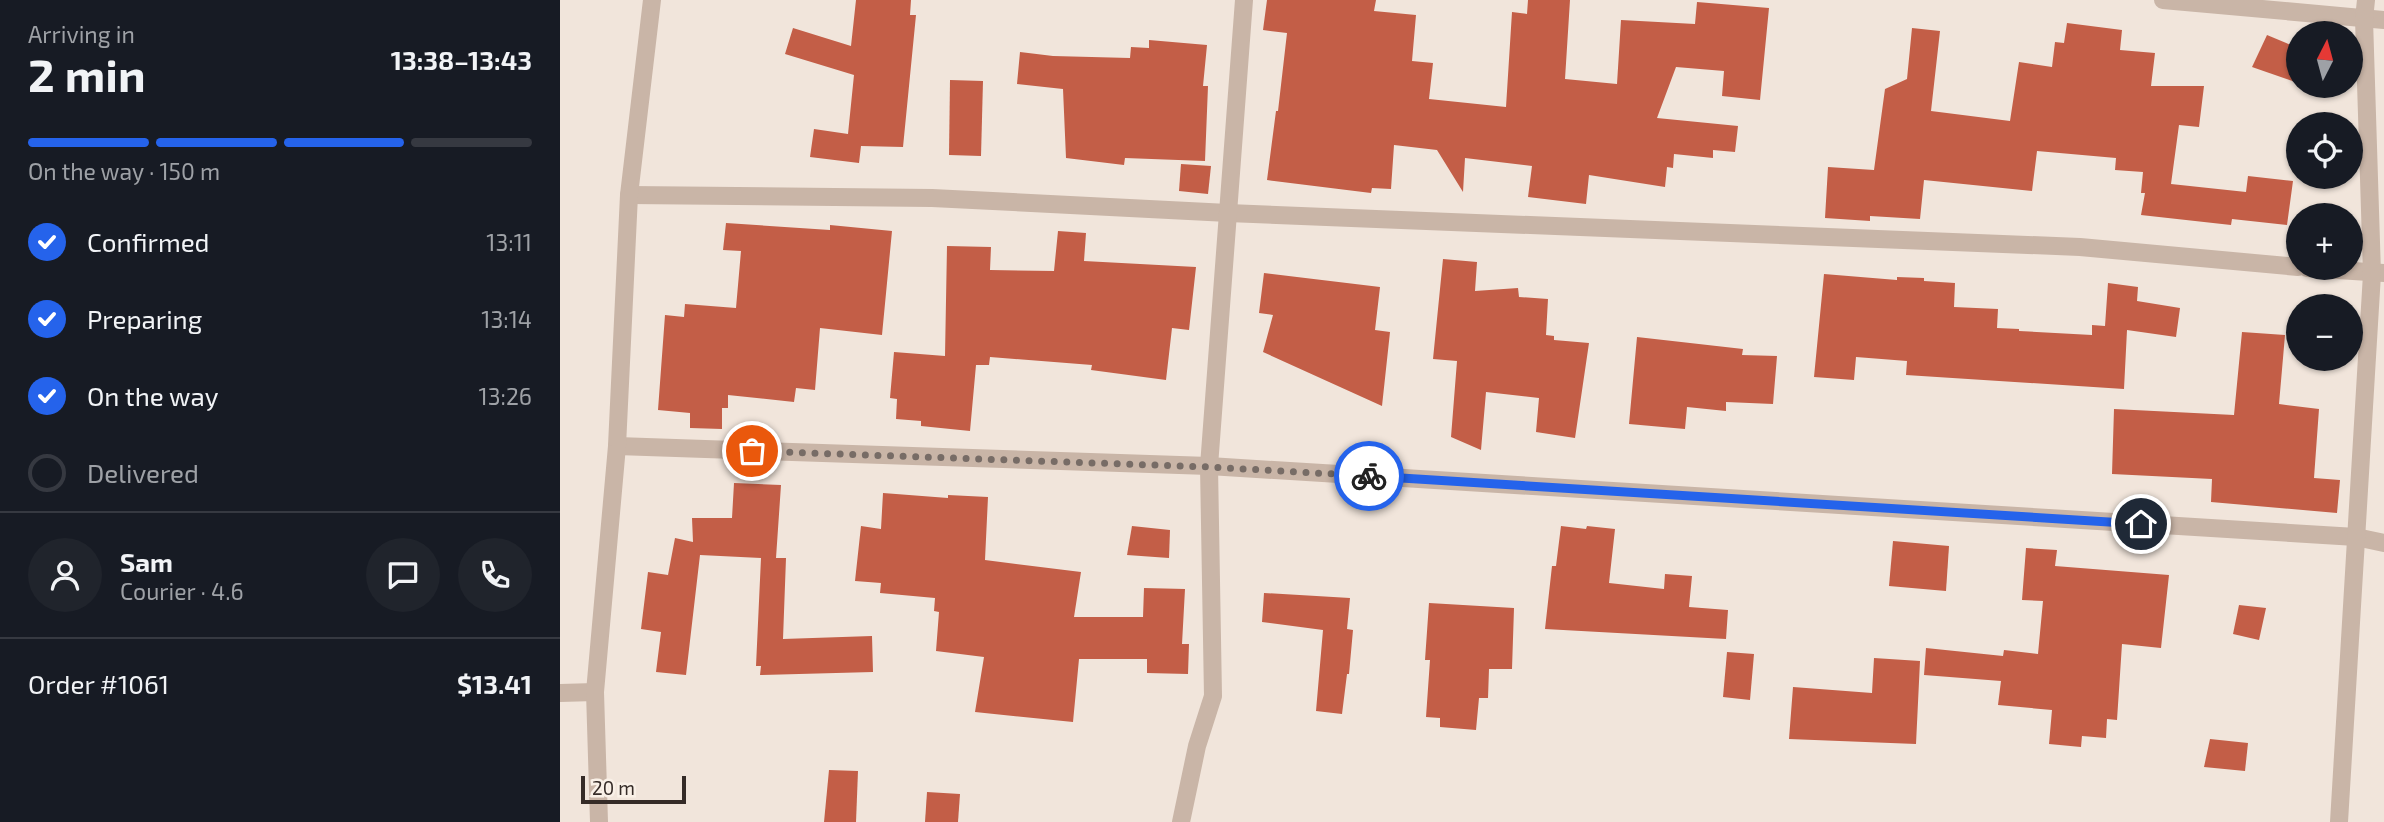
<!DOCTYPE html>
<meta charset="utf-8">
<style>
body{margin:0;font-family:"Exo 2",sans-serif;background:#20242c;color:#f1f3f6;height:100vh;display:flex;flex-direction:column;font-size:26px;white-space:nowrap}
*{box-sizing:border-box;margin:0}
p{font-size:23px;color:#9ea1a6}
.icon{flex:none;width:38px;height:38px;fill:none;stroke:currentColor;stroke-width:2;stroke-linecap:round;stroke-linejoin:round}
.map{position:relative;flex:1;overflow:hidden}
.details{display:flex;flex-direction:column;background:#171b24;width:560px}
.details>*{flex:none}
.needle{width:46px;rotate:6deg}
.tools{position:absolute;left:1726px;top:21px;display:grid;gap:14px}
.tools a{display:grid;place-items:center;width:77px;height:77px;border-radius:50%;background:#171b24;box-shadow:0 2px 5px #0004;font-size:35px}
.scale{position:absolute;left:21px;bottom:18px;width:105px;box-sizing:border-box;padding-left:7px;border:4px solid #352b27;border-top:0;font-size:19px;line-height:24px;white-space:nowrap;color:#352b27;-webkit-text-stroke:5px #f9f0e7;paint-order:stroke}
.pin{position:absolute;display:grid;place-items:center;width:60px;height:60px;color:#fff;margin:-30px;border:4px solid #fff;border-radius:50%;box-shadow:0 2px 7px #0007}
.courier{position:absolute;display:grid;place-items:center;width:70px;height:70px;margin:-35px;border:5px solid #2563eb;border-radius:50%;background:#fff;color:#222;box-shadow:0 2px 9px #0007}
.headline em{font-style:normal;font-weight:700}
.headline div{display:flex;flex-direction:column-reverse}
.headline{display:flex;align-items:center;justify-content:space-between;height:119px;padding:0 28px}
h1{font-size:46px;font-weight:700;line-height:52px}
.bar{display:grid;grid-template-columns:repeat(4,1fr);gap:10px 7px;align-content:center;height:84px;padding:0 28px}
.bar i{height:9px;border-radius:5px;background:#363941}
.bar .active{background:#2563eb}
.bar p{grid-column:span 4}
.line{display:flex;align-items:center;gap:18px;padding:0 28px;border-top:2px solid #363941}
.line div{flex:1}
.round{display:grid;place-items:center;flex:none;width:74px;height:74px;border-radius:37px;background:#20242c}
ol{padding:0 28px;list-style:none}
li{display:flex;align-items:center;gap:21px;height:77px}
li p{margin-inline-start:auto}
li .icon{padding:7px;border-radius:50%;background:#2563eb;color:#fff;stroke-width:4}
li:last-child{color:#9ea1a6}
li i{width:38px;height:38px;border:4px solid #363941;border-radius:50%}
main{display:flex;flex:1;min-height:0}
.map>svg:first-child{display:block}
.building{fill:#c35e47}
.lines{fill:none;stroke-linecap:round;stroke-linejoin:round}
.minor{stroke:#c9b5a7;stroke-width:18}
.done{stroke:#776c66;stroke-width:7;stroke-dasharray:0 12.6}
.route{stroke:#2563eb;stroke-width:9}
</style>
<main>
<section class="details">
<div class="headline"><div><h1>2 min</h1><p>Arriving in</p></div><em>13:38–13:43</em></div>
<div class="bar"><i class="active"></i><i class="active"></i><i class="active"></i><i></i><p>On the way · 150 m</p></div>
<ol>
<li><svg class="icon" aria-label="check" viewBox="0 0 24 24"><path d="M5 12l5 5 9-10"/></svg>Confirmed<p>13:11</p></li>
<li><svg class="icon" aria-label="check" viewBox="0 0 24 24"><path d="M5 12l5 5 9-10"/></svg>Preparing<p>13:14</p></li>
<li><svg class="icon" aria-label="check" viewBox="0 0 24 24"><path d="M5 12l5 5 9-10"/></svg>On the way<p>13:26</p></li>
<li><i></i>Delivered</li>
</ol>
<div class="line" style="height:126px"><a class="round"><svg class="icon" aria-label="person" viewBox="0 0 24 24"><circle cx="12" cy="8" r="4"/><path d="M4 21q1-7 8-7t8 7"/></svg></a><div><b>Sam</b><p>Courier · 4.6</p></div><a class="round"><svg class="icon" aria-label="chat" viewBox="0 0 24 24"><path d="M4 5h16v11H9l-5 4z"/></svg></a><a class="round"><svg class="icon" aria-label="phone" viewBox="0 0 24 24"><path d="M5 4h4l2 5-3 2q2 4 5 5l2-3 5 2v4C11 20 4 13 5 4z"/></svg></a></div>
<div class="line" style="height:91px"><div>Order #1061</div><b>$13.41</b></div>
</section>
<div class="map">
<svg width="1824" height="822" viewBox="0 0 1824 822">
<rect width="100%" height="100%" fill="#f1e5db"/>
<g class="building">
<polygon points="296,0 351,0 350,15 356,15 343,147 301,146 299,163 250,157 254,129 288,134 294,75 225,54 233,28 291,46"/>
<polygon points="707,0 816,0 814,11 856,15 852,61 873,63 869,99 946,107 952,12 967,14 968,0 1010,0 1005,79 1057,84 1061,20 1135,24 1137,2 1209,8 1200,100 1162,96 1164,71 1116,67 1097,118 1178,126 1175,152 1153,150 1153,158 1114,154 1113,168 1107,167 1105,187 1029,175 1026,204 968,197 972,166 905,158 903,192 877,150 834,145 831,189 812,188 811,193 707,180 716,111 718,111 727,33 703,30"/>
<polygon points="1507,23 1562,30 1560,50 1595,53 1591,86 1644,86 1639,127 1619,125 1611,184 1686,192 1688,176 1733,181 1727,225 1672,219 1671,225 1581,215 1585,193 1581,193 1583,172 1555,170 1556,158 1477,151 1472,191 1364,180 1360,219 1310,216 1310,221 1265,218 1268,167 1314,170 1325,89 1347,79 1352,28 1380,31 1371,111 1450,121 1459,62 1492,67 1495,42 1504,43"/>
<polygon points="1707,35 1738,48 1738,83 1692,67"/>
<polygon points="589,40 647,45 643,86 648,86 645,161 565,158 564,165 506,158 503,89 457,84 460,52 493,56 570,58 571,47 589,48"/>
<polygon points="390,80 423,81 421,156 389,155"/>
<polygon points="621,164 651,166 648,194 619,191"/>
<polygon points="166,223 270,230 270,225 332,231 322,335 260,328 255,390 236,388 234,402 168,395 168,408 162,408 162,429 130,428 130,413 98,410 105,315 124,317 125,304 176,308 181,251 163,250"/>
<polygon points="498,231 526,233 524,261 636,267 629,330 612,328 606,380 531,370 532,365 430,357 429,365 416,365 410,431 361,426 361,421 336,419 337,399 330,398 334,352 385,356 387,246 431,247 430,270 494,271"/>
<polygon points="883,259 917,262 915,291 958,288 959,297 988,299 986,335 994,336 994,340 1029,343 1015,438 976,432 979,398 926,392 921,450 891,437 897,361 873,359"/>
<polygon points="704,273 820,287 815,330 830,332 822,406 703,352 713,315 699,313"/>
<polygon points="1264,274 1337,280 1337,277 1364,278 1364,281 1395,283 1394,307 1438,309 1437,328 1459,329 1459,331 1532,335 1532,325 1545,326 1548,283 1578,287 1577,301 1620,308 1616,337 1567,330 1564,389 1346,375 1347,361 1296,357 1294,380 1254,377"/>
<polygon points="1682,332 1725,335 1719,404 1759,409 1754,478 1780,480 1777,513 1651,502 1652,479 1552,474 1554,409 1674,415"/>
<polygon points="1077,337 1183,349 1182,355 1217,356 1213,404 1166,402 1166,411 1127,407 1125,429 1069,424"/>
<polygon points="174,483 221,485 216,558 226,558 223,639 312,636 313,672 200,675 201,666 196,666 201,558 140,555 126,675 96,672 101,632 81,629 88,572 108,575 115,538 133,542 132,518 172,518"/>
<polygon points="323,493 388,498 388,495 428,497 425,560 521,572 514,617 583,617 584,588 625,589 622,644 629,644 628,674 587,673 587,659 519,659 513,722 415,712 424,657 376,651 379,612 374,611 375,598 320,593 321,583 295,581 301,526 321,529"/>
<polygon points="572,526 610,530 609,558 567,555"/>
<polygon points="1001,526 1026,529 1027,526 1055,529 1049,583 1104,589 1105,574 1132,576 1129,607 1168,610 1166,639 985,629 992,566 996,566"/>
<polygon points="1333,541 1389,546 1386,591 1329,586"/>
<polygon points="1466,548 1497,550 1495,566 1609,575 1601,648 1562,644 1557,720 1547,719 1546,738 1522,736 1521,747 1489,744 1492,710 1438,705 1441,681 1364,675 1366,648 1443,656 1444,650 1478,654 1483,601 1462,600"/>
<polygon points="704,593 790,598 787,629 793,630 789,674 787,674 782,714 756,711 763,630 702,622"/>
<polygon points="869,603 954,608 952,669 929,669 928,698 919,698 916,730 880,727 880,718 866,717 870,660 865,660"/>
<polygon points="1679,605 1706,608 1699,640 1673,634"/>
<polygon points="1167,652 1194,654 1190,700 1163,697"/>
<polygon points="1314,658 1360,661 1356,744 1229,739 1233,687 1312,693"/>
<polygon points="1650,739 1688,743 1685,771 1644,767"/>
<polygon points="269,770 298,771 296,822 264,822"/>
<polygon points="367,792 400,794 398,822 365,822"/>
</g>
<g class="lines">
<g class="minor">
<polyline points="1603,0 1824,20"/>
<polyline points="69,195 372,198 668,213 1520,247 1738,267"/>
<polyline points="1747,268 1824,273"/>
<polyline points="57,446 649,466 1796,537 1824,543"/>
<polyline points="0,693 35,692"/>
<polyline points="39,822 35,692 57,446 69,195 92,0"/>
<polyline points="621,822 637,746 653,696 649,466 684,0"/>
<polyline points="1779,822 1812,274 1804,19 1806,0"/>
</g>
</g>
<g class="lines">
<polyline class="done" points="192,451 649,467 809,476"/>
<polyline class="route" points="809,476 1581,524"/>
</g>
</svg>
<div class="tools">
<a><svg class="needle" viewBox="-14 -14 28 28"><path d="M0-13l5 13h-10z" fill="#e53935"/><path d="M0 13l5-13h-10z" fill="#9ea1a6"/></svg></a>
<a><svg class="icon" aria-label="locate" viewBox="0 0 24 24"><circle cx="12" cy="12" r="6"/><path d="M12 2v4M12 18v4M2 12h4M18 12h4"/></svg></a>
<a>+</a>
<a>−</a>
</div>
<div class="scale">20 m</div>
<div class="pin" style="left:192px;top:451px;background:#ea580c"><svg class="icon" aria-label="bag" viewBox="0 0 24 24"><path d="M5 8h14l-1 12H6zM9 8a3 3 0 0 1 6 0"/></svg></div>
<div class="pin" style="left:1581px;top:524px;background:#1f2937"><svg class="icon" aria-label="home" viewBox="0 0 24 24"><path d="M3 11l9-7 9 7M6 9v11h12V9"/></svg></div>
<div class="courier" style="left:809px;top:476px"><svg class="icon" aria-label="bike" viewBox="0 0 24 24"><circle cx="6" cy="16" r="4"/><circle cx="18" cy="16" r="4"/><path d="M6 16l4-8h5l3 8M10 8l3 8H6M13 5h3"/></svg></div>
</div>
</main>
